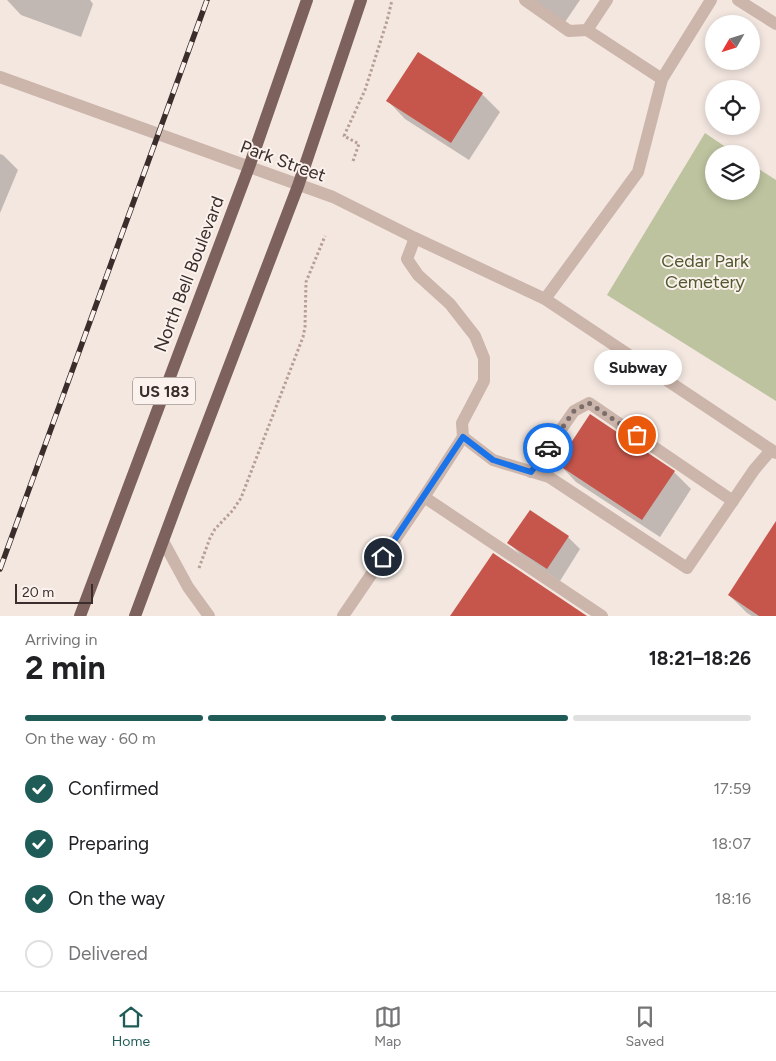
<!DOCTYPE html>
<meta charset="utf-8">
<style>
body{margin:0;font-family:Figtree,sans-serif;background:#f6f6f6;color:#202124;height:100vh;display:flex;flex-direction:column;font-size:19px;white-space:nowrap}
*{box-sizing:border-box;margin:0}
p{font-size:16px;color:#757577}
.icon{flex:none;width:28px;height:28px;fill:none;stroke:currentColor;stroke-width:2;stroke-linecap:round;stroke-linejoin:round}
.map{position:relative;height:616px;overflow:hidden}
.sheet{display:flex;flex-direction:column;background:#fff;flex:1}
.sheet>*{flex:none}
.needle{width:32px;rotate:231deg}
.buttons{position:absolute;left:705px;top:15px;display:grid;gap:10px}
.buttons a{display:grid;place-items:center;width:55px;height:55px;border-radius:50%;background:#fff;box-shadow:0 2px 8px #0003;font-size:25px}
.scale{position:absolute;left:15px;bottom:12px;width:78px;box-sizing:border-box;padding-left:5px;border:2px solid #3a2d2b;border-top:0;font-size:14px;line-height:18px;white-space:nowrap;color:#3a2d2b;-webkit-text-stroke:4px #fbf2ed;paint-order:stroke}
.pin{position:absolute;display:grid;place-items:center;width:42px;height:42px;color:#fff;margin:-21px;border:2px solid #fff;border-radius:50%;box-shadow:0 1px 5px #0007}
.courier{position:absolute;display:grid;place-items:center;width:50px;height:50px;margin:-25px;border:4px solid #1a73e8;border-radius:50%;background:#fff;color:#222;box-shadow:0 1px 6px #0007}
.bubble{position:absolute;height:35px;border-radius:18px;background:#fff;box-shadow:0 2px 8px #0003;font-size:16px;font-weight:700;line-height:35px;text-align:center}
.summary em{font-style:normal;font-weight:700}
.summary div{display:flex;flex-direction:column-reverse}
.summary{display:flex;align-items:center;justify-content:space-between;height:85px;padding:0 25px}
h1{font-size:32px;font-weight:700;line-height:38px}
.bar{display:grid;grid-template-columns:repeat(4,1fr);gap:8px 5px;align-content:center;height:60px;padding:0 25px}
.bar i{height:6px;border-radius:4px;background:#e0e0e0}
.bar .current{background:#1f5c57}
.bar p{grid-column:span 4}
ol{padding:0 25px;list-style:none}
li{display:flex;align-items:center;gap:15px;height:55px}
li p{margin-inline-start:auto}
li .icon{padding:5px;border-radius:50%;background:#1f5c57;color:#fff;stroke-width:4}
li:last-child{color:#757577}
li i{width:28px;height:28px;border:2px solid #e0e0e0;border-radius:50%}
.tabs{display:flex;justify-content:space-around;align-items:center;height:70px;border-top:1px solid #e0e0e0;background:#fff;font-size:14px;color:#757577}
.tabs a{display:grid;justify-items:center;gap:2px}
.tabs .current{color:#1f5c57}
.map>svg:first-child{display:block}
.green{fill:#bdc39f}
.shadow{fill:#0003}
.building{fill:#c6564b}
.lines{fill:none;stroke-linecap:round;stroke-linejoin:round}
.path{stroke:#b89f95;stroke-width:3;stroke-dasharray:2.5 2.5;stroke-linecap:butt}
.minor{stroke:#ccb5ab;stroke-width:12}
.major{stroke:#7c615c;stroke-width:12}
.rail-casing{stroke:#3a2d2b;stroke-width:5.5}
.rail{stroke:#fbf2ed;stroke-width:4;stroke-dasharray:11;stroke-linecap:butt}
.done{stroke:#7b6e6a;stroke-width:5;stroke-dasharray:0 9}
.route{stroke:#1a73e8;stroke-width:6}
.labels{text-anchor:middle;stroke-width:4;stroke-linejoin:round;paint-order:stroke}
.shield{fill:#fbf2ed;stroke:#746865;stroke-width:1}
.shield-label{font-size:16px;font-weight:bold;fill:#3a2d2b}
.street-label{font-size:18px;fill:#3a2d2b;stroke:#fbf2ed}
.park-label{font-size:18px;fill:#50592e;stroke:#fbf2ed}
</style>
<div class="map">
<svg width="776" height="616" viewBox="0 0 776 616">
<rect width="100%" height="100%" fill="#f3e7e0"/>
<polygon class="green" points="705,133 736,154 714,154 714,191 751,191 751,164 776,180 776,401 607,295"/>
<g class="shadow">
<polygon points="7,0 90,0 93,4 81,37 21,15"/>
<polygon points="527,0 580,0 565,22"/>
<polygon points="482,94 500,112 469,160 405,119 388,101"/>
<polygon points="0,154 3,155 18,170 0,213"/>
<polygon points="559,464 674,472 691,489 660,537 576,482"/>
<polygon points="530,511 568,537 580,549 560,581 521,555 509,543"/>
<polygon points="776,524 776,616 752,616 747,613 729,595"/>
</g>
<g class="building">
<polygon points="418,52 483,93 451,143 386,101"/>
<polygon points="590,414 675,471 642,520 557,464"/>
<polygon points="530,510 569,536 547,569 507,543"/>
<polygon points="776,521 776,616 759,616 728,595"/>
<polygon points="493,553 587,616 450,616"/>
</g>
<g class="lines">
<g class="path">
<polyline points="353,161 359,144 344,136 365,90 387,21 392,0"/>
<polyline points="199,568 210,538 215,529 233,510 241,498 303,337 305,327 306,282 325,236"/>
</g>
<g class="minor">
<polyline points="525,0 569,31 587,30"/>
<polyline points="607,0 587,30 662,79"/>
<polyline points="738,0 776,24"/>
<polyline points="0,77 333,197 415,238 545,299 776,453"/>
<polyline points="545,299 638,172 662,79 711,0"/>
<polyline points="463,437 493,460 549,477 687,568 754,470 771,450"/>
<polyline points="531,472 574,411 589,403 733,501"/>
<polyline points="424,497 602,616"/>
<polyline points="163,541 188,587 209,616"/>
<polyline points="343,616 424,497 463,437 462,423 484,381 484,358 475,336 450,304 418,275 407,259 415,238"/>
</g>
<g class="major">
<polyline points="80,616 249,167 307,0"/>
<polyline points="135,616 183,487 298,186 361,0"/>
</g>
<g class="rail-casing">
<polyline id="rail" points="0,569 207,0"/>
</g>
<use href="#rail" class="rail"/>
</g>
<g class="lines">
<polyline class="done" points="548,448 574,411 589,403 637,435"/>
<polyline class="route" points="383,557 463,437 493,460 531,472 548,448"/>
</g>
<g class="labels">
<rect class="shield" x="133" y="377.5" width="62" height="27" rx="4"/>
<g class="shield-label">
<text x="164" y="397">US 183</text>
</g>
<g class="street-label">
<text transform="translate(283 161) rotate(20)" y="6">Park Street</text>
<text transform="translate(189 274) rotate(-69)" y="6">North Bell Boulevard</text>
</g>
<g class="park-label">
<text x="705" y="267">Cedar Park<tspan x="705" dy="21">Cemetery</tspan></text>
</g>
</g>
</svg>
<div class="buttons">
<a><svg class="needle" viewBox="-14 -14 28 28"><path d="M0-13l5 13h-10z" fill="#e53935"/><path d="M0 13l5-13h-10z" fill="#757577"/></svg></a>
<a><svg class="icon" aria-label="locate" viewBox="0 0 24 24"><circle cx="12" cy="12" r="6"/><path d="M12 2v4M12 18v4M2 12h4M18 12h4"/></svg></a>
<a><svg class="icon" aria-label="layers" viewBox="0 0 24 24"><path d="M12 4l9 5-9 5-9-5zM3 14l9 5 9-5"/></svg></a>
</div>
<div class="scale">20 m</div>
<div class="pin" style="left:637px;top:435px;background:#ea580c"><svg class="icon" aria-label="bag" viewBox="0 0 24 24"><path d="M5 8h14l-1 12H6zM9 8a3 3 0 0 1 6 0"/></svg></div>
<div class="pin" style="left:383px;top:557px;background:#1f2937"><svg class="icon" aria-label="home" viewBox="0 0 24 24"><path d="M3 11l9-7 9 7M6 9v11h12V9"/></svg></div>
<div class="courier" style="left:548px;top:448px"><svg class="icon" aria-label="car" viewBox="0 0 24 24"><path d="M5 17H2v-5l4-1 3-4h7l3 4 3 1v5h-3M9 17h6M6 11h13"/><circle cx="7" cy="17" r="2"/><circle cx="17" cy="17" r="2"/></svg></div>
<div class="bubble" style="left:594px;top:350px;width:88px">Subway</div>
</div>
<section class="sheet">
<div class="summary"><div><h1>2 min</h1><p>Arriving in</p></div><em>18:21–18:26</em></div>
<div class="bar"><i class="current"></i><i class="current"></i><i class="current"></i><i></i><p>On the way · 60 m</p></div>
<ol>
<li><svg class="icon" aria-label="check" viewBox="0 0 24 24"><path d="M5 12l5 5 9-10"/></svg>Confirmed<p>17:59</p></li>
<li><svg class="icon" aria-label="check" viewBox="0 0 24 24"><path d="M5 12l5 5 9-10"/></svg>Preparing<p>18:07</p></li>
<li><svg class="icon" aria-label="check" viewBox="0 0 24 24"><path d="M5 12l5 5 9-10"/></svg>On the way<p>18:16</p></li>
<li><i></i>Delivered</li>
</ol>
</section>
<nav class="tabs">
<a class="current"><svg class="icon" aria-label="home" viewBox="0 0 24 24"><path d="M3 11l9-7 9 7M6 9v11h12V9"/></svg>Home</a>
<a><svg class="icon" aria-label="map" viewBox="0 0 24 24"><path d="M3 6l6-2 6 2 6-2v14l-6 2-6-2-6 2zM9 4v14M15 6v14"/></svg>Map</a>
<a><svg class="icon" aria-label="saved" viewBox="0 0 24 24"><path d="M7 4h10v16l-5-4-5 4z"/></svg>Saved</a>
</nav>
